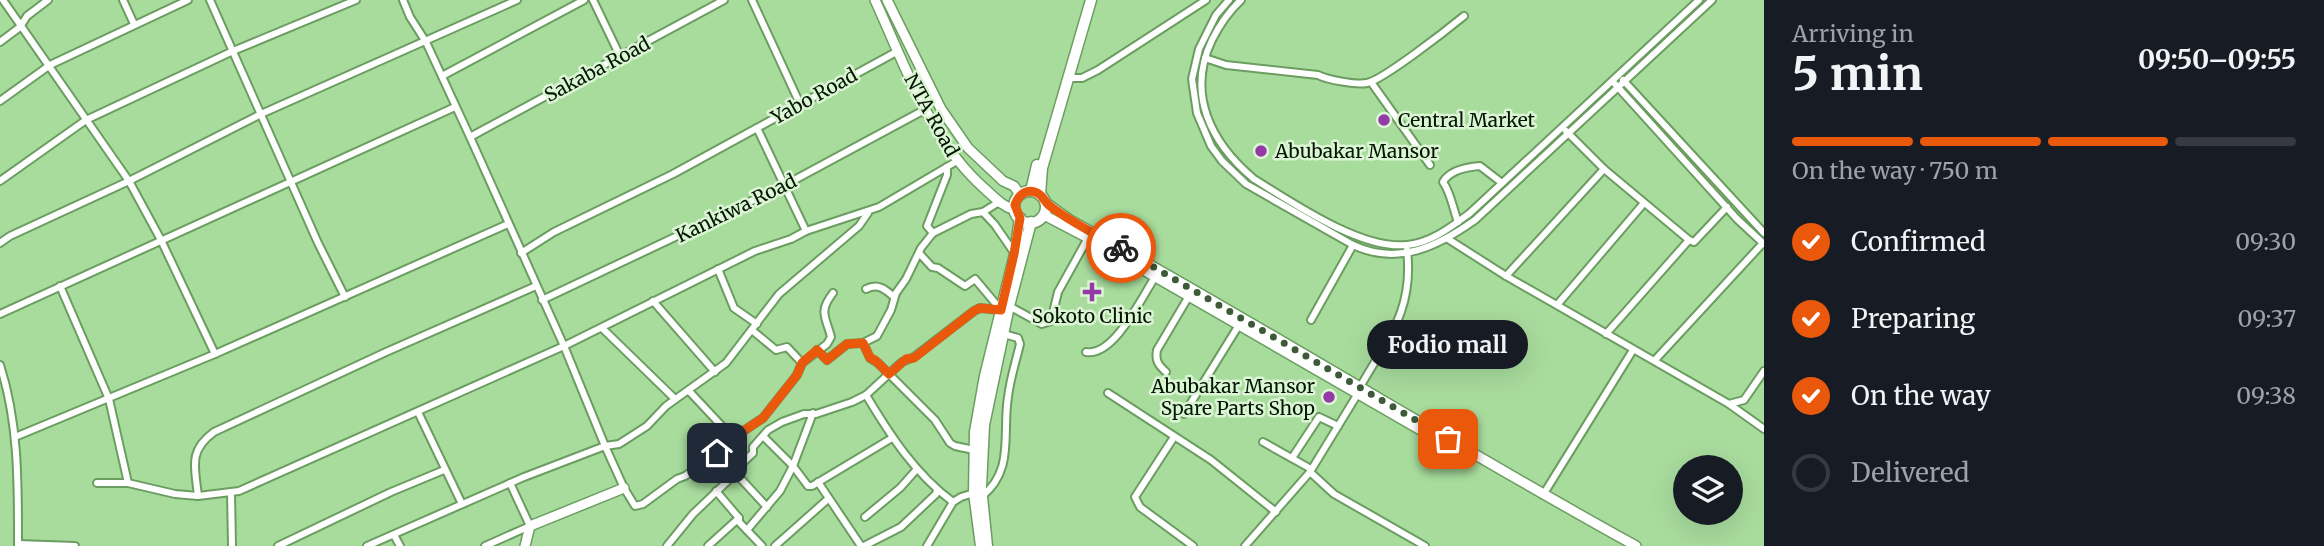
<!DOCTYPE html>
<meta charset="utf-8">
<style>
body{margin:0;font-family:Merriweather,serif;background:#242831;color:#f1f3f6;height:100vh;display:flex;flex-direction:column;font-size:26px;white-space:nowrap}
*{box-sizing:border-box;margin:0}
p{font-size:23px;color:#9ea1a6}
.icon{flex:none;width:38px;height:38px;fill:none;stroke:currentColor;stroke-width:2;stroke-linecap:round;stroke-linejoin:round}
.map{position:relative;flex:1;overflow:hidden}
.details{display:flex;flex-direction:column;background:#171b24;width:560px}
.details>*{flex:none}
.tools{position:absolute;left:1673px;top:455px;display:grid;gap:14px}
.tools a{display:grid;place-items:center;width:70px;height:70px;border-radius:50%;background:#171b24;box-shadow:0 7px 28px #0002;font-size:35px}
.pin{position:absolute;display:grid;place-items:center;width:60px;height:60px;color:#fff;margin:-30px;border-radius:14px;box-shadow:0 4px 10px #0006}
.courier{position:absolute;display:grid;place-items:center;width:70px;height:70px;margin:-35px;border:5px solid #ea580c;border-radius:50%;background:#fff;color:#222;box-shadow:0 2px 9px #0007}
.bubble{position:absolute;height:49px;border-radius:24px;background:#171b24;box-shadow:0 7px 28px #0002;font-size:23px;font-weight:700;line-height:49px;text-align:center}
.head em{font-style:normal;font-weight:700}
.head div{display:flex;flex-direction:column-reverse}
.head{display:flex;align-items:center;justify-content:space-between;height:119px;padding:0 28px}
h1{font-size:46px;font-weight:700;line-height:52px}
.bar{display:grid;grid-template-columns:repeat(4,1fr);gap:10px 7px;align-content:center;height:84px;padding:0 28px}
.bar i{height:9px;border-radius:5px;background:#363941}
.bar .active{background:#ea580c}
.bar p{grid-column:span 4}
ol{padding:0 28px;list-style:none}
li{display:flex;align-items:center;gap:21px;height:77px}
li p{margin-inline-start:auto}
li .icon{padding:7px;border-radius:50%;background:#ea580c;color:#fff;stroke-width:4}
li:last-child{color:#9ea1a6}
li i{width:38px;height:38px;border:4px solid #363941;border-radius:50%}
main{display:flex;flex:1;min-height:0}
.map>svg:first-child{display:block}
.lines{fill:none;stroke-linecap:round;stroke-linejoin:round}
.street-casing{stroke:#6b9d61;stroke-width:10}
.secondary-casing{stroke:#6b9d61;stroke-width:12}
.primary-casing{stroke:#6b9d61;stroke-width:13}
.street{stroke:#fff;stroke-width:6}
.secondary{stroke:#fff;stroke-width:9}
.primary{stroke:#fff;stroke-width:10}
.done{stroke:#3d5b38;stroke-width:7;stroke-dasharray:0 12.6}
.route{stroke:#ea580c;stroke-width:9}
.poi-dot{fill:#933aa6;stroke:#dbf5d5;stroke-width:2.5}
.labels{text-anchor:middle;stroke-width:5;stroke-linejoin:round;paint-order:stroke}
.street-label{font-size:19px;fill:#041602;stroke:#dbf5d5}
.poi-label{font-size:19px;fill:#041602;stroke:#dbf5d5;text-anchor:start}
</style>
<main>
<div class="map">
<svg width="1764" height="546" viewBox="0 0 1764 546">
<rect width="100%" height="100%" fill="#a8dc9d"/>
<g class="lines">
<g class="street-casing">
<g id="street">
<polyline points="3,0 129,181 161,240 215,354"/>
<polyline points="123,0 134,24"/>
<polyline points="210,0 318,243 345,297"/>
<path d="M403 0 410 17 426 42 470 137 564 346 605 446 624 488 635 506 643 504 677 479 685 476 717 453 733 438 763 418 797 375 802 363 827 344 831 337C826 317 818 312 833 293"/>
<polyline points="593,0 620,56"/>
<polyline points="752,0 800,104"/>
<path d="M1229 0 1216 15 1199 49 1192 79 1197 113 1211 146 1222 161 1246 184 1353 245C1398 266 1437 247 1475 220L1712 0"/>
<path d="M1241 0C1228 12 1220 24 1212 40 1186 94 1211 143 1254 179 1293 203 1361 250 1407 245 1431 243 1451 227 1470 213L1699 0"/>
<polyline points="0,42 20,27 27,16 48,0"/>
<path d="M1205 58 1226 65 1318 75C1328 80 1356 85 1367 83 1383 80 1448 29 1464 16"/>
<polyline points="442,76 584,0"/>
<polyline points="1068,78 1082,78 1098,70 1206,0"/>
<polyline points="1623,80 1764,233"/>
<polyline points="1371,82 1430,165"/>
<polyline points="1615,84 1737,219 1764,244"/>
<polyline points="0,101 50,65 188,0"/>
<polyline points="1566,131 1604,169 1689,240 1694,242 1727,207"/>
<polyline points="470,137 724,0"/>
<polyline points="0,181 86,120 233,51 356,0"/>
<polyline points="983,212 999,202"/>
<path d="M1458 222C1453 209 1451 193 1443 182 1450 170 1466 167 1480 166L1502 183"/>
<polyline points="806,231 757,128 898,51"/>
<polyline points="933,233 927,226 947,175 947,167"/>
<polyline points="1448,239 1506,276 1729,404 1744,400 1764,371"/>
<polyline points="0,243 10,236 129,181 261,114 517,0"/>
<polyline points="521,253 554,232 673,174 757,128"/>
<polyline points="919,253 932,267 938,268 965,286 975,279 1001,310"/>
<polyline points="718,269 734,308 757,324"/>
<polyline points="1506,276 1604,169"/>
<polyline points="60,286 109,399 128,483"/>
<path d="M866 289C878 283 885 289 894 297"/>
<polyline points="542,300 785,185 926,109"/>
<polyline points="653,301 715,372"/>
<polyline points="1557,305 1644,203"/>
<polyline points="1009,306 1042,324 1051,321 1058,292 1088,238"/>
<polyline points="0,314 455,107"/>
<polyline points="1311,320 1353,245"/>
<polyline points="602,328 675,399"/>
<polyline points="753,331 776,350 787,347 802,363"/>
<polyline points="1606,334 1689,240"/>
<polyline points="863,343 870,358 878,363 935,420 950,443 955,446 974,450"/>
<polyline points="817,350 827,360 847,344 863,343 877,336 891,310 896,293 906,279 921,248 933,233 971,214 983,212 995,225 1015,254"/>
<path d="M1086 352C1114 357 1142 297 1155 277"/>
<polyline points="1655,360 1763,243"/>
<path d="M0 365C19 424 18 485 18 546"/>
<path d="M1166 372C1158 365 1155 360 1157 350L1189 296"/>
<path d="M1360 387C1388 338 1414 310 1407 250"/>
<polyline points="689,391 733,438"/>
<polyline points="1108,393 1211,460 1276,512"/>
<path d="M866 395C890 435 915 474 953 502"/>
<polyline points="1729,404 1764,429"/>
<polyline points="418,412 462,504"/>
<polyline points="1184,414 1239,325"/>
<polyline points="15,437 215,354 508,224"/>
<polyline points="764,437 793,466 808,486 812,486 892,438"/>
<polyline points="1174,437 1135,497 1140,507 1193,546"/>
<polyline points="1263,442 1311,469"/>
<polyline points="717,453 767,507"/>
<polyline points="1292,458 1319,417 1338,426"/>
<polyline points="1310,472 1334,494 1425,546"/>
<polyline points="818,482 861,546"/>
<polyline points="97,483 128,483 175,494 198,496 239,491 564,346 755,251 791,239 806,231 879,207 957,161"/>
<polyline points="716,491 739,518 739,522 762,546"/>
<polyline points="231,492 232,546"/>
<polyline points="1543,495 1633,350"/>
<path d="M198 496C195 467 188 451 214 432L386 352 536 286"/>
<path d="M981 497C1015 471 1002 434 1008 397 1010 379 1016 361 1020 344L1018 338 1004 334"/>
<polyline points="865,517 900,488 917,469"/>
<polyline points="747,530 780,491 793,466 813,413"/>
<polyline points="394,535 400,546"/>
<polyline points="18,544 75,546"/>
<polyline points="278,546 391,492 444,470"/>
<polyline points="367,546 524,477 605,446 619,444 647,426 666,406 726,363 779,294 859,226 868,213"/>
<polyline points="485,546 530,526 510,483"/>
<polyline points="667,546 693,514 736,473 735,470 753,453 753,447 768,430 782,422 804,414 816,414 852,402 866,395 902,362 914,357 974,311 980,308 1001,310"/>
<polyline points="708,546 739,518"/>
<polyline points="775,546 828,499"/>
<polyline points="864,546 901,527 936,494 937,490"/>
<polyline points="927,546 953,502 961,497 974,493"/>
<polyline points="1245,546 1310,472 1357,395"/>
</g>
</g>
<g class="secondary-casing">
<g id="secondary">
<path d="M875 0C905 65 930 141 985 189 995 198 1002 206 1015 210"/>
<polyline points="887,0 941,109 968,148 1003,181 1014,186 1020,195"/>
<path d="M1046 203 1070 220C1261 325 1445 441 1636 546"/>
<polyline points="1044,215 1088,238 1471,459"/>
<polyline points="525,546 530,526 624,488"/>
</g>
</g>
<g class="primary-casing">
<g id="primary">
<polyline points="1031,191 1037,165"/>
<circle cx="1030" cy="207" r="16"/>
<polyline points="1040,195 1042,168 1091,0"/>
<polyline points="981,546 974,493 975,432 985,376 1015,254 1020,218"/>
<polyline points="987,546 981,487 984,425 1009,306 1031,222"/>
</g>
</g>
<use href="#street" class="street"/>
<use href="#secondary" class="secondary"/>
<use href="#primary" class="primary"/>
</g>
<g class="lines">
<polyline class="done" points="1121,248 1448,439"/>
<path class="route" d="M717 453 733 438 763 418 797 375 802 363 817 350 827 360 847 344 863 343 870 358 875 360 889 374 906 359 914 358 974 311 980 308 1001 310 1014 254 1020 218 1015 205C1018 196 1025 189 1035 192 1043 194 1044 202 1050 206 1072 223 1097 235 1121 248"/>
</g>
<g class="poi-dot">
<circle cx="1384" cy="120" r="7"/>
<circle cx="1261" cy="151" r="7"/>
<path d="M1088.5 281.5h7v7h7v7h-7v7h-7v-7h-7v-7h7z"/>
<circle cx="1329" cy="397" r="7"/>
</g>
<g class="labels">
<g class="street-label">
<text transform="translate(597 69) rotate(-28)" y="7">Sakaba Road</text>
<text transform="translate(814 96) rotate(-29)" y="7">Yabo Road</text>
<text transform="translate(932 115) rotate(61)" y="7">NTA Road</text>
<text transform="translate(736 208) rotate(-26)" y="7">Kankiwa Road</text>
</g>
<g class="poi-label">
<text x="1398" y="127">Central Market</text>
<text x="1275" y="158">Abubakar Mansor</text>
<text x="1092" y="323" text-anchor="middle">Sokoto Clinic</text>
<text x="1315" y="393" text-anchor="end">Abubakar Mansor<tspan x="1315" dy="22">Spare Parts Shop</tspan></text>
</g>
</g>
</svg>
<div class="tools">
<a><svg class="icon" aria-label="layers" viewBox="0 0 24 24"><path d="M12 4l9 5-9 5-9-5zM3 14l9 5 9-5"/></svg></a>
</div>
<div class="pin" style="left:1448px;top:439px;background:#ea580c"><svg class="icon" aria-label="bag" viewBox="0 0 24 24"><path d="M5 8h14l-1 12H6zM9 8a3 3 0 0 1 6 0"/></svg></div>
<div class="pin" style="left:717px;top:453px;background:#1f2937"><svg class="icon" aria-label="home" viewBox="0 0 24 24"><path d="M3 11l9-7 9 7M6 9v11h12V9"/></svg></div>
<div class="courier" style="left:1121px;top:248px"><svg class="icon" aria-label="bike" viewBox="0 0 24 24"><circle cx="6" cy="16" r="4"/><circle cx="18" cy="16" r="4"/><path d="M6 16l4-8h5l3 8M10 8l3 8H6M13 5h3"/></svg></div>
<div class="bubble" style="left:1367px;top:320px;width:161px">Fodio mall</div>
</div>
<section class="details">
<div class="head"><div><h1>5 min</h1><p>Arriving in</p></div><em>09:50–09:55</em></div>
<div class="bar"><i class="active"></i><i class="active"></i><i class="active"></i><i></i><p>On the way · 750 m</p></div>
<ol>
<li><svg class="icon" aria-label="check" viewBox="0 0 24 24"><path d="M5 12l5 5 9-10"/></svg>Confirmed<p>09:30</p></li>
<li><svg class="icon" aria-label="check" viewBox="0 0 24 24"><path d="M5 12l5 5 9-10"/></svg>Preparing<p>09:37</p></li>
<li><svg class="icon" aria-label="check" viewBox="0 0 24 24"><path d="M5 12l5 5 9-10"/></svg>On the way<p>09:38</p></li>
<li><i></i>Delivered</li>
</ol>
</section>
</main>
